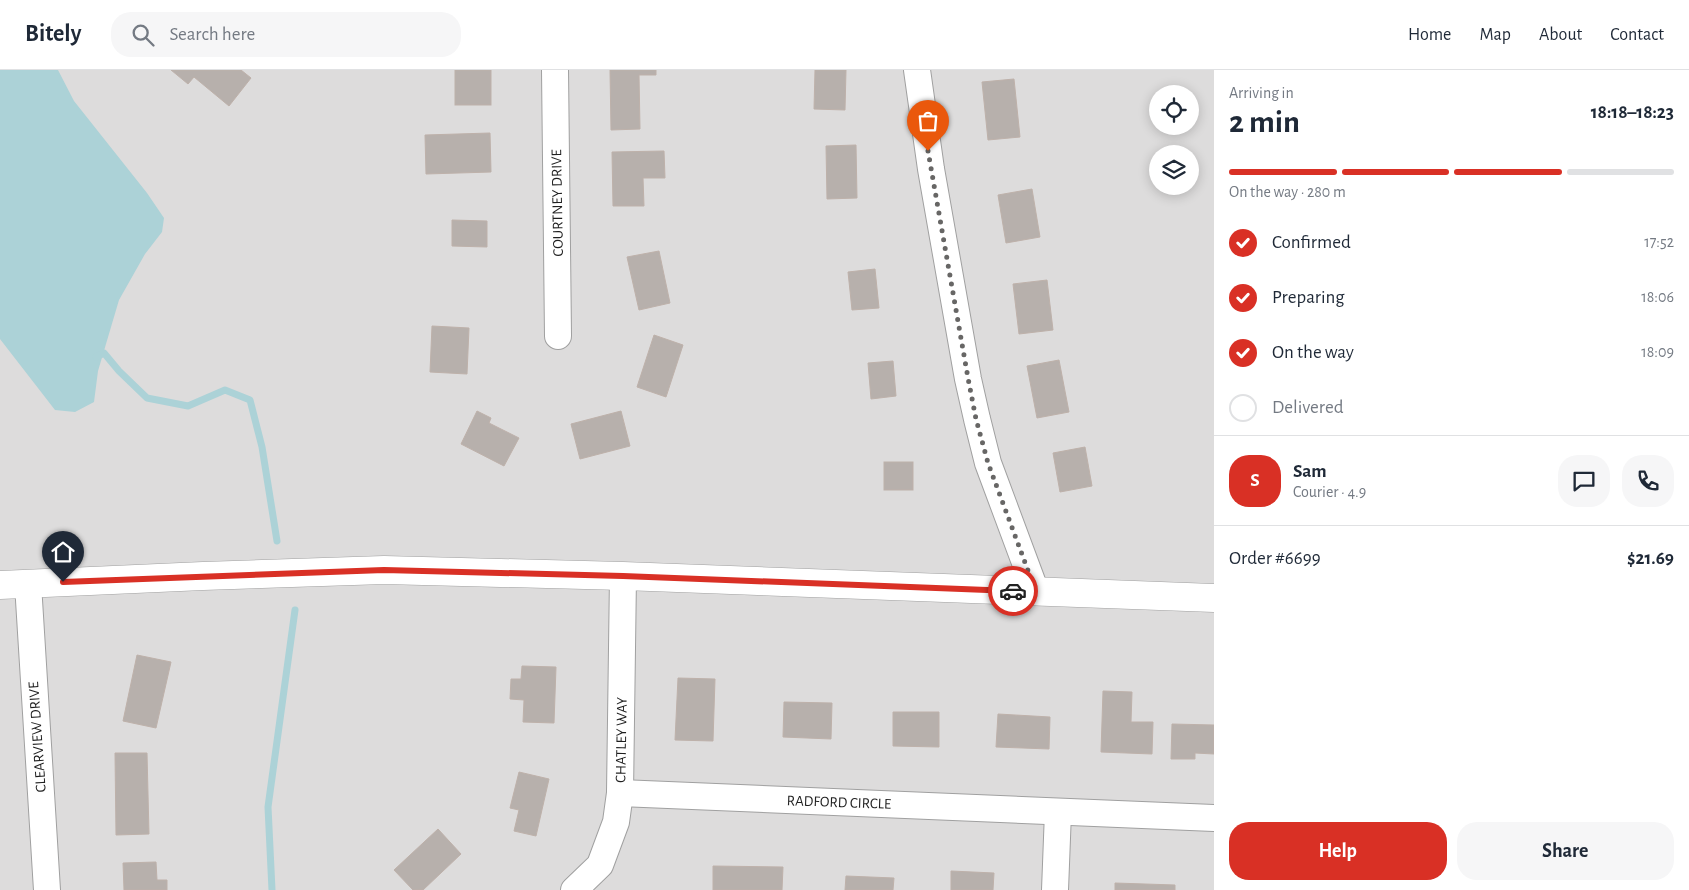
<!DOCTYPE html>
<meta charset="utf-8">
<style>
body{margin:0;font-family:"Alegreya Sans",sans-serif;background:#f6f6f7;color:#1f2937;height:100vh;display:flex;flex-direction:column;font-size:19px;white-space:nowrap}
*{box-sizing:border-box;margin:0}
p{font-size:16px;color:#747a83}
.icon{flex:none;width:28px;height:28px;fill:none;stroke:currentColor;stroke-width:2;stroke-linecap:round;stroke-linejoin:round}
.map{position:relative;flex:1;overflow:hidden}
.panel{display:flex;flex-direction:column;background:#fff;width:475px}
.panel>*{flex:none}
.fabs{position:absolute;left:1149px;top:15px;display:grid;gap:10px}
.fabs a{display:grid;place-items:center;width:50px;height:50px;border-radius:50%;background:#fff;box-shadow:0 2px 12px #0003;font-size:25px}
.pin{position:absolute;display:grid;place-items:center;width:42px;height:42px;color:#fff;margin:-51px -21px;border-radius:50% 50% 50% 0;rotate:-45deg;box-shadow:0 0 5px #0007}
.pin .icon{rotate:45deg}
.courier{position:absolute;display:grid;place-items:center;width:50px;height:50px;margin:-25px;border:4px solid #d93025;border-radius:50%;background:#fff;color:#222;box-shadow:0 1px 6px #0007}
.head em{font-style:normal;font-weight:600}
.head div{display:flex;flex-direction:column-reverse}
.head{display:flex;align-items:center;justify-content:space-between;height:85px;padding:0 15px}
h1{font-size:32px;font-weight:600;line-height:38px}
.bar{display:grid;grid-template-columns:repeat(4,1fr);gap:8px 5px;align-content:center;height:60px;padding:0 15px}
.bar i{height:6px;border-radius:4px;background:#e0e1e3}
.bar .on{background:#d93025}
.bar p{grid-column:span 4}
.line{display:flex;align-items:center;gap:12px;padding:0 15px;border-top:1px solid #e0e1e3}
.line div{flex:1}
.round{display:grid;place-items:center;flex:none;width:52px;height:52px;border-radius:20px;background:#f6f6f7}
ol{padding:0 15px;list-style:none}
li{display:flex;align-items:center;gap:15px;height:55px}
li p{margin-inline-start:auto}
li .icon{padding:5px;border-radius:50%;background:#d93025;color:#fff;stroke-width:4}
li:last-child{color:#747a83}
li i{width:28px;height:28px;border:2px solid #e0e1e3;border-radius:50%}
.action{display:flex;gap:10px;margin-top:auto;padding:10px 15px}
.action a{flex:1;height:58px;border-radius:20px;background:#d93025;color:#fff;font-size:20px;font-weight:600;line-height:58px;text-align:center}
.action a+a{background:#f6f6f7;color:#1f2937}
header{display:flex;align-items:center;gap:30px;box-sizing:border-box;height:70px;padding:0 25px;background:#fff;border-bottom:1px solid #e0e1e3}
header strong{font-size:24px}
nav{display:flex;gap:28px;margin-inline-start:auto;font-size:18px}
.search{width:350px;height:45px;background:#f6f6f7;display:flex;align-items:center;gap:12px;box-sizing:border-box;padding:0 18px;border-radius:20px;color:#747a83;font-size:19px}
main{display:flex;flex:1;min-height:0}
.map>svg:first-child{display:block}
.residential{fill:#dddcdc;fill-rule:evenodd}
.water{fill:#acd2d7}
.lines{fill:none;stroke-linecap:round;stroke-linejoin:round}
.stream{stroke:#acd2d7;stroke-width:7}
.building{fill:#b7b0ac;stroke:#beb1aa}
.minor-casing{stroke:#a0a0a0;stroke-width:28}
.tertiary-casing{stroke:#a0a0a0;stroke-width:29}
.minor{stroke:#fff;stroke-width:26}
.tertiary{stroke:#fff;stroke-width:28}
.done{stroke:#676665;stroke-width:5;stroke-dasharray:0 9}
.route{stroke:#d93025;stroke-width:6}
.labels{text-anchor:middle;stroke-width:4.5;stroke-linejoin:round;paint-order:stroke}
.street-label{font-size:15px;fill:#1f1f1f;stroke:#fff}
</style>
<header>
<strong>Bitely</strong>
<div class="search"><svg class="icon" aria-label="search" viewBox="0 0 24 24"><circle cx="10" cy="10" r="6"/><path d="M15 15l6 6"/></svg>Search here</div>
<nav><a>Home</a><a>Map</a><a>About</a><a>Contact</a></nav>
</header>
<main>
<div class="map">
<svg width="1214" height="820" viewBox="0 0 1214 820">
<rect width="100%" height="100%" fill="#eeebe6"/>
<path class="residential" d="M0 0H1214V820H0ZM1158 24H1190V56H1158ZM1158 84H1190V116H1158Z"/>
<polygon class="water" points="0,0 58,0 74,31 147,123 164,148 162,162 145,184 119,230 98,301 94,332 75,342 55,340 0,269"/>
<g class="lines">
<g class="stream">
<polyline points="96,287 104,283 119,301 147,328 188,336 225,320 250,330 262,377 277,471"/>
<polyline points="272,820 268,737 295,540"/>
</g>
</g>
<g class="building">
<polygon points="171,0 241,0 251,8 229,36 194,7 188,14"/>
<rect x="455" y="0" width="36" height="35"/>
<polygon points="610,0 656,0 656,5 639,5 640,59 611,60"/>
<polygon points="815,0 846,0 845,40 814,39"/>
<polygon points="1014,9 1020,67 988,70 982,12"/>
<polygon points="490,63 491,102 426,104 425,65"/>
<polygon points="856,75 857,128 827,129 826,76"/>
<polygon points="664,81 665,108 643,108 644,136 613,136 612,82"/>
<polygon points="1032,119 1040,167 1006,173 998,125"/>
<polygon points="452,150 487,151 487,177 452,176"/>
<polygon points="659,181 670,233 639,240 627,187"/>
<polygon points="875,199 879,238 852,240 848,202"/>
<polygon points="1047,210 1053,260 1019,264 1013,214"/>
<polygon points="432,256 469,258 467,304 430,302"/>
<polygon points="654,265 683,275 666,327 637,317"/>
<polygon points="1059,290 1069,342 1037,348 1027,296"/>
<polygon points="893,291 896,326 871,329 868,293"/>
<polygon points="477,341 491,348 489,353 519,368 504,396 461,374"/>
<polygon points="621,341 630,376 580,389 571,354"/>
<polygon points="1085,377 1092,416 1060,422 1053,383"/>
<rect x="884" y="392" width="29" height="28"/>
<polygon points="137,585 171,592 156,658 123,651"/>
<polygon points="522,596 556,597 554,653 523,652 524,630 510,629 511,609 521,609"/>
<polygon points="678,608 715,609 713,671 675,670"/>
<polygon points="1103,621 1132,622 1131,652 1153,652 1152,684 1101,682"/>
<polygon points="784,632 832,633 831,669 783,667"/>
<polygon points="893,642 939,642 939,677 893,676"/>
<polygon points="998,644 1050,647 1049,679 996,677"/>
<polygon points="1172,654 1214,655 1214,684 1195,683 1195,689 1171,689"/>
<polygon points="115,683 147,683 149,764 116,765"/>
<polygon points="519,702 549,709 536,766 514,761 519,740 510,738"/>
<polygon points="438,759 461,784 423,820 413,820 394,800"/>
<polygon points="156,792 157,810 167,810 167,820 124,820 123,793"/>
<polygon points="713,796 783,797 782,820 713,820"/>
<polygon points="951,801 994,803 993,820 951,820"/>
<polygon points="846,806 894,808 893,820 845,820"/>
<polygon points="1115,813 1175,815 1175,820 1115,820"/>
</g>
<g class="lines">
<g class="minor-casing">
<g id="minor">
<polyline points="555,0 558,266"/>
<polyline points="917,0 931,99 968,309 977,349 988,393 1036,522"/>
<polyline points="28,514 47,820"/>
<polyline points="620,723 1214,748"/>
<polyline points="574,820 600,795 616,752 620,723 623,506"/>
<polyline points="1055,820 1058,742"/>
</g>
</g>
<g class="tertiary-casing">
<polyline id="tertiary" points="0,515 203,506 384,500 623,506 1214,528"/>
</g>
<use href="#minor" class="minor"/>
<use href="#tertiary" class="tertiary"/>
</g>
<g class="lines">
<polyline class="done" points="928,81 968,308 976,349 988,393 1036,522 1013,521"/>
<polyline class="route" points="63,512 384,500 623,506 1013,521"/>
</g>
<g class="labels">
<g class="street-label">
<text transform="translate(557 133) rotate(-91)" y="5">COURTNEY DRIVE</text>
<text transform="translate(37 667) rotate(-94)" y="5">CLEARVIEW DRIVE</text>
<text transform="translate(621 670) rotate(-89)" y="5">CHATLEY WAY</text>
<text transform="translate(839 732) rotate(2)" y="5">RADFORD CIRCLE</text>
</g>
</g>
</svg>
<div class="fabs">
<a><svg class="icon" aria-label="locate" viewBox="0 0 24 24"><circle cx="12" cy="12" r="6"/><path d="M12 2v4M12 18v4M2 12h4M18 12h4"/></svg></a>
<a><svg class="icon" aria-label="layers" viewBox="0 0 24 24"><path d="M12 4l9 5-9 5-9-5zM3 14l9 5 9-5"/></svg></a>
</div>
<div class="pin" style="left:928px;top:81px;background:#ea580c"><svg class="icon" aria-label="bag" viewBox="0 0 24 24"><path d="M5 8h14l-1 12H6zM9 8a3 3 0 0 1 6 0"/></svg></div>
<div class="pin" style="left:63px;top:512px;background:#1f2937"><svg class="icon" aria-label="home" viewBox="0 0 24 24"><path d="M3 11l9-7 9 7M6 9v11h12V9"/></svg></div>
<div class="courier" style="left:1013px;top:521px"><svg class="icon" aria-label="car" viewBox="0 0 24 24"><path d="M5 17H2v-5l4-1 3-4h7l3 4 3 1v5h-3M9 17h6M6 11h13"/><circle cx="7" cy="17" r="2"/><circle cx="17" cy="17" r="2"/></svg></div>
</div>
<section class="panel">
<div class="head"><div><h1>2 min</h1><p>Arriving in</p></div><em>18:18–18:23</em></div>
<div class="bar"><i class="on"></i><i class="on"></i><i class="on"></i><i></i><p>On the way · 280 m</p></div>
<ol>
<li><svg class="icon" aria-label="check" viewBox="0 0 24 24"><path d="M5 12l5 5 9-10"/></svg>Confirmed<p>17:52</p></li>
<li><svg class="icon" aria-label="check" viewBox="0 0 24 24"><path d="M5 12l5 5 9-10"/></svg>Preparing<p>18:06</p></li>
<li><svg class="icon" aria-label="check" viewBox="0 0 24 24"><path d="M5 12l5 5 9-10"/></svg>On the way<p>18:09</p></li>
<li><i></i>Delivered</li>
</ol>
<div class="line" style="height:90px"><b class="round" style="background:#d93025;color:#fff">S</b><div><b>Sam</b><p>Courier · 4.9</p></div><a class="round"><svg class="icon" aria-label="chat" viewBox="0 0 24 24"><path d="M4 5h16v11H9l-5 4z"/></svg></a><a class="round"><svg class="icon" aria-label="phone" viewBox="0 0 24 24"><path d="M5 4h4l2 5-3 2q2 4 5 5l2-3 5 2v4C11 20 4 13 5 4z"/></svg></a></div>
<div class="line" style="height:65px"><div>Order #6699</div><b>$21.69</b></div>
<div class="action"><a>Help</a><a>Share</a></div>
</section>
</main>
